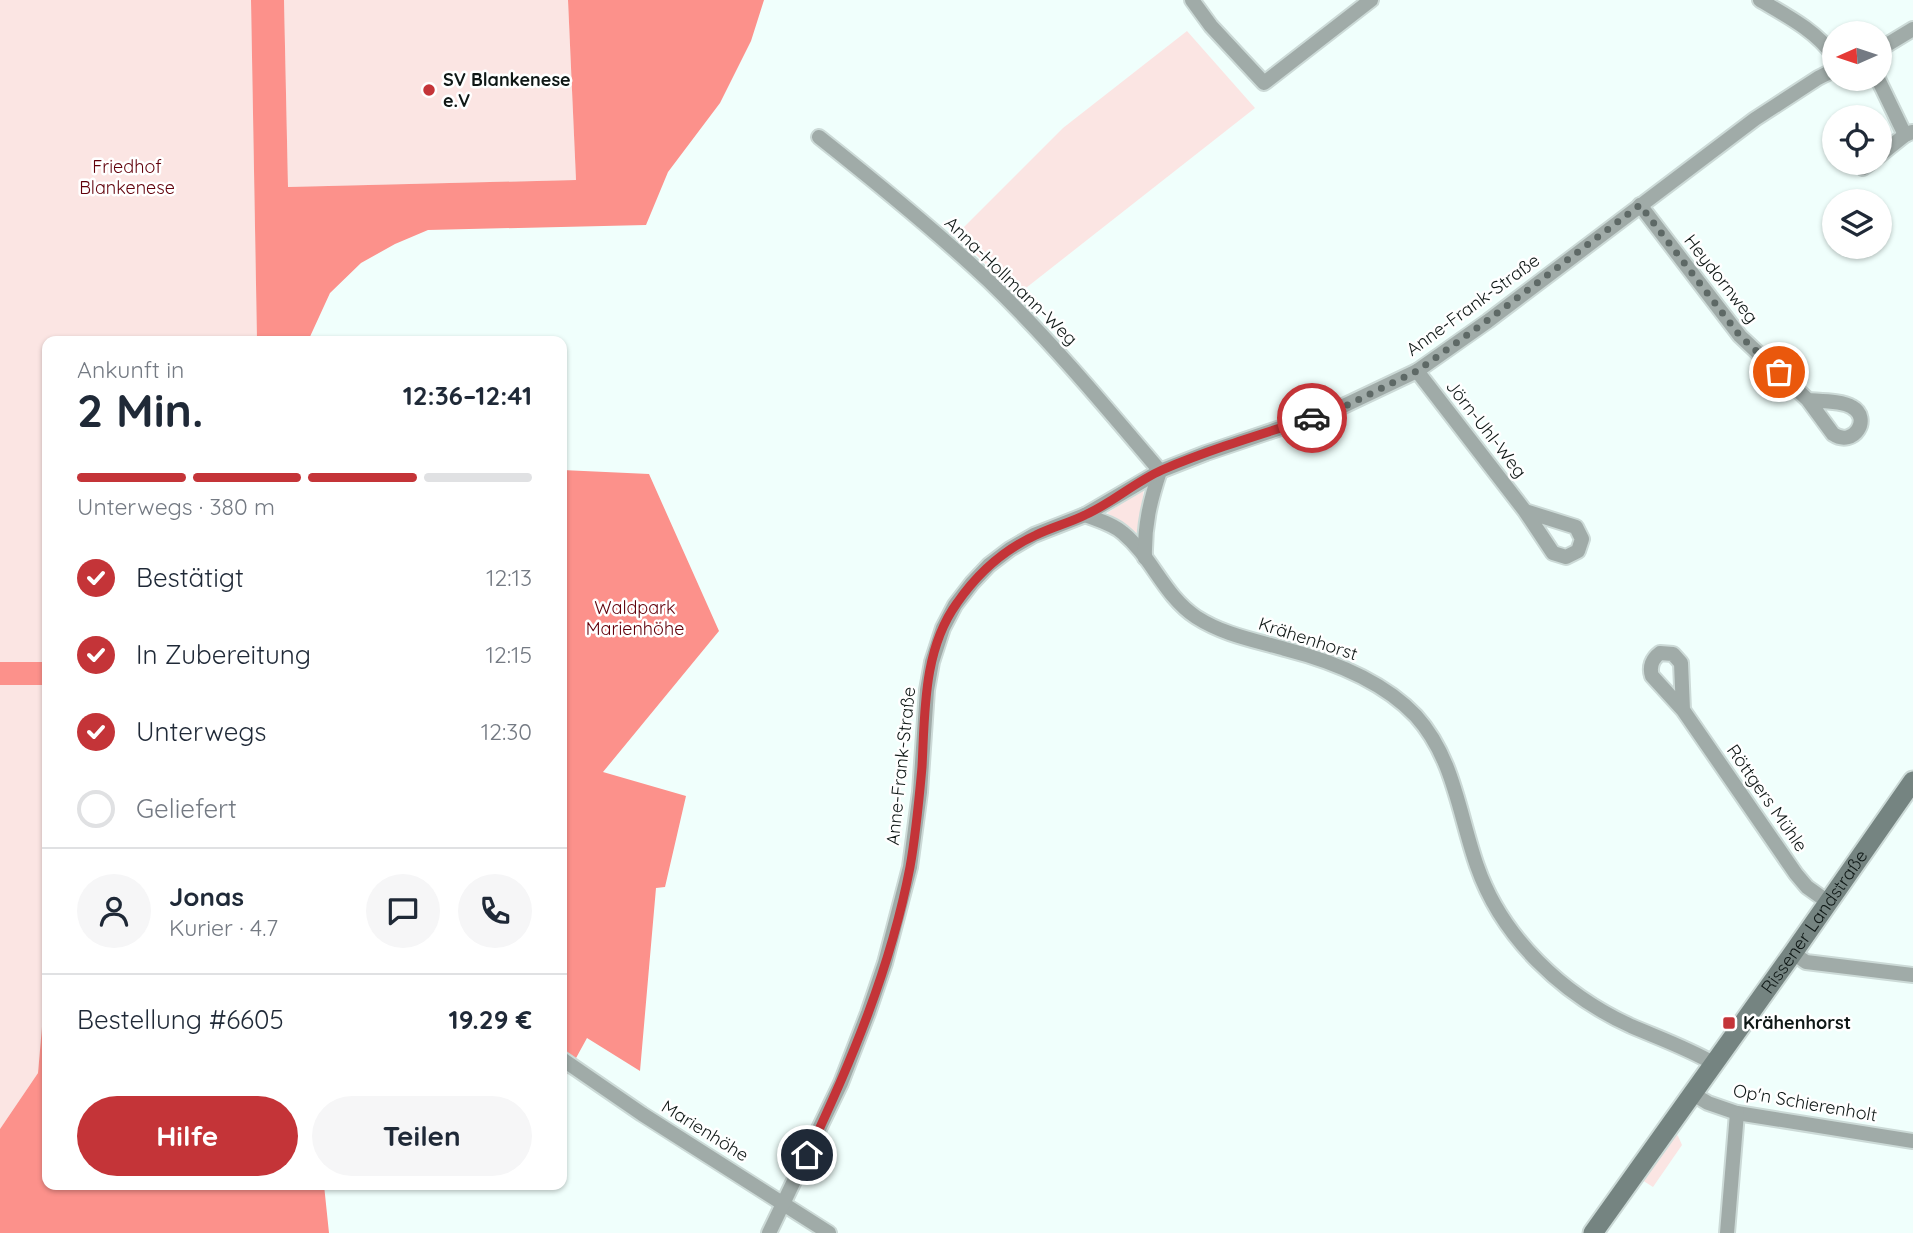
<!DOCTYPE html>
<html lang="de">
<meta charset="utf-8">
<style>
body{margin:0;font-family:Quicksand,sans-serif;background:#f6f6f7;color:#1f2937;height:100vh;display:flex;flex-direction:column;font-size:26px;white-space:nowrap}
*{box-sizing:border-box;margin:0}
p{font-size:23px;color:#747a83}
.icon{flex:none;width:38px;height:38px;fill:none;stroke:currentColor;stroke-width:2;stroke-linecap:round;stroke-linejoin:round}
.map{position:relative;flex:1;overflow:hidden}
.details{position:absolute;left:42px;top:336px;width:525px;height:854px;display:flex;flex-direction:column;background:#fff;border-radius:14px;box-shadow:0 2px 5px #0004}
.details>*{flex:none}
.needle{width:46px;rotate:267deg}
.controls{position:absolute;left:1822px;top:21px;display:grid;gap:14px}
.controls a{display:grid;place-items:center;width:70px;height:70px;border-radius:50%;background:#fff;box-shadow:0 2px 5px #0004;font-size:35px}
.pin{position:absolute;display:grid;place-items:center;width:60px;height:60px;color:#fff;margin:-30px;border:4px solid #fff;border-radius:50%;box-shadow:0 2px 7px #0007}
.courier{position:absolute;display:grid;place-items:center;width:70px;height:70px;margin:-35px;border:5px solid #c43438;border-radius:50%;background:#fff;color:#222;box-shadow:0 2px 9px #0007}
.head em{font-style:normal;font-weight:700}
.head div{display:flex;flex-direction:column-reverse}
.head{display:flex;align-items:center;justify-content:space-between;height:119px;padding:0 35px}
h1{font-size:46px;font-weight:700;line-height:52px}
.bar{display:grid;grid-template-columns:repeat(4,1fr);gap:10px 7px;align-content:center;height:84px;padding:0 35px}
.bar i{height:9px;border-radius:5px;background:#e0e1e3}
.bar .current{background:#c43438}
.bar p{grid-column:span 4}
.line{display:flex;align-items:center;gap:18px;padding:0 35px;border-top:2px solid #e0e1e3}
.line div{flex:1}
.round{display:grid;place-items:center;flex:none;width:74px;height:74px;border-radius:37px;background:#f6f6f7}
ol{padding:0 35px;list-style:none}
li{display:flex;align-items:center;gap:21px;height:77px}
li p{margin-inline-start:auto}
li .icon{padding:7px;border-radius:50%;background:#c43438;color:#fff;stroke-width:4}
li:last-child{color:#747a83}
li i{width:38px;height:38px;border:4px solid #e0e1e3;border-radius:50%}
.cta{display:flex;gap:14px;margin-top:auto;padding:14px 35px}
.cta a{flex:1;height:80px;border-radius:42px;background:#c43438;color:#fff;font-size:28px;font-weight:700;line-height:80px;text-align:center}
.cta a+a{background:#f6f6f7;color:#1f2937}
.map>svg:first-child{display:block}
.green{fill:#fbe5e3}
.forest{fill:#fc918b}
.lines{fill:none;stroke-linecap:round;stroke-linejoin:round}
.street-casing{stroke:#ccdad7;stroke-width:18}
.secondary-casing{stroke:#ccdad7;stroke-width:23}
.street{stroke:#a0aba8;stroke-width:14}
.secondary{stroke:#758481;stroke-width:19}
.done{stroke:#5e6966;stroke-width:7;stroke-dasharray:0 12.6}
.route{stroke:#c43438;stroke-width:9}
.poi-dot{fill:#c43438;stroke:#fff;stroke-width:2.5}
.labels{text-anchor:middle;stroke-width:5;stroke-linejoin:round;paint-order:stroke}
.poi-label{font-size:18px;font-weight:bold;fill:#0f1816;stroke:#fff;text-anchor:start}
.park-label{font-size:18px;fill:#61000a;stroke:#fff}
.street-label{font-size:18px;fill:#0f1816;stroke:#fff}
</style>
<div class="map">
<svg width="1913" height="1233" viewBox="0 0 1913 1233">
<rect width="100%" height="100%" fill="#f0fffc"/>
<g class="green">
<polygon points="0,0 251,0 257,341 47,341 47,662 0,662"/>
<polygon points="284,0 568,0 576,180 288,187"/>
<polygon points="1187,31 1255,108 1017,295 956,235 1063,128"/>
<polygon points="1144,489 1138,534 1107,513"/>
<polygon points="0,685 47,685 47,969 38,1073 0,1129"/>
<polygon points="1675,1133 1678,1136 1682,1145 1653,1187 1642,1180"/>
</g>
<g class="forest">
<polygon points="251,0 284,0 288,187 576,180 568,0 764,0 751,41 720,103 668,172 646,225 428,230 395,244 361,263 330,293 308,341 257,341"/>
<polygon points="562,470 649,474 719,631 603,772 686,796 665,887 656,888 640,1071 587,1038 564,1080 562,1078"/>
<rect x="0" y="662" width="47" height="23"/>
<polygon points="47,969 47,1185 324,1185 329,1233 0,1233 0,1129 38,1073"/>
</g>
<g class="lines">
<g class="street-casing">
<g id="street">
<polyline points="1192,0 1211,26 1264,83 1371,0"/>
<path d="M1760 0C1787 16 1815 30 1834 56"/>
<polyline points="1880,49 1913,29"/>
<polyline points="1878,79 1905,135"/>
<path d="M819 137C877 183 935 230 989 281 1050 340 1105 406 1160 471"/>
<polyline points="1880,155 1905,135 1912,132"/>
<polyline points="1863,168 1870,163"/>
<path d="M1640 205 1740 336 1808 400 1833 434C1854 448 1872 418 1852 407 1843 401 1820 401 1808 400"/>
<polyline points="1417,371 1525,511 1553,553 1566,557 1578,551 1582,539 1576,527 1525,511"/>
<path d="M1085 515C1098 520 1113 524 1123 533 1152 557 1164 596 1196 617 1224 635 1254 640 1285 649 1332 661 1382 680 1416 716 1454 758 1459 815 1477 866 1502 938 1563 995 1631 1026 1659 1038 1687 1048 1713 1063"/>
<path d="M1145 558C1144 526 1150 501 1160 471"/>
<path d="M1683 710 1681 663 1673 654 1660 653C1652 659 1649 667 1652 676L1683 710 1796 874 1807 887 1828 902"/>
<polyline points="1793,953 1806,962 1913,975"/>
<polyline points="562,1059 642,1114 829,1233"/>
<polyline points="1693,1094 1708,1103 1737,1113 1913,1141"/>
<polyline points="769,1233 841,1083 868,1013 885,963 910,867 920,792 927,690 932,662 943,628 955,605 972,583 989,565 1010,549 1034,535 1085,515 1160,471 1206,453 1337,409 1417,371 1488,321 1755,119 1818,78 1834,70"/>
<polyline points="1727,1233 1737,1113"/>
</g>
</g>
<g class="secondary-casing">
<g id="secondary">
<path id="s1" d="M1593 1233 1793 953 1913 781"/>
</g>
</g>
<use href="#street" class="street"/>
<use href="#secondary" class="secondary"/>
</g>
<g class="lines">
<polyline class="done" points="1312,418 1337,410 1417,371 1488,320 1640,205 1740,336 1779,372"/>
<path class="route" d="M807 1155C851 1063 891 967 910 867 916 834 919 800 922 767 925 712 923 650 957 603 977 574 1003 550 1036 535 1052 527 1069 523 1085 515 1112 503 1135 482 1162 470 1211 449 1262 434 1312 418"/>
</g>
<g class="poi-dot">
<circle cx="429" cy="90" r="7"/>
<rect x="1722" y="1016" width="14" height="14" rx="3.5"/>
</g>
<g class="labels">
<g class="poi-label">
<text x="443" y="86">SV Blankenese<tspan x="443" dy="21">e.V</tspan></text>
<text x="1743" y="1029">Krähenhorst</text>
</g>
<g class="park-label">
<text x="127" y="173">Friedhof<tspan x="127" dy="21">Blankenese</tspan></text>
<text x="635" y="614">Waldpark<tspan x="635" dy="21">Marienhöhe</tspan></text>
</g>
<g class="street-label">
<text transform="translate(1721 279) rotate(52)" y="6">Heydornweg</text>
<text transform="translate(1011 281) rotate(44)" y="6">Anna-Hollmann-Weg</text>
<text transform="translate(1473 305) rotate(-36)" y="6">Anne-Frank-Straße</text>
<text transform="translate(1486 429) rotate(52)" y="6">Jörn-Uhl-Weg</text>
<text transform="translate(1308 639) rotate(18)" y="6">Krähenhorst</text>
<text transform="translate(901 766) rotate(-84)" y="6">Anne-Frank-Straße</text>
<text transform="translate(1767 798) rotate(55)" y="6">Röttgers Mühle</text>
<text dy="6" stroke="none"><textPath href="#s1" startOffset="382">Rissener Landstraße</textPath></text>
<text transform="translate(1805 1103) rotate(10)" y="6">Op'n Schierenholt</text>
<text transform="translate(705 1131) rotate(32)" y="6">Marienhöhe</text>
</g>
</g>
</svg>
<div class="controls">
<a><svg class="needle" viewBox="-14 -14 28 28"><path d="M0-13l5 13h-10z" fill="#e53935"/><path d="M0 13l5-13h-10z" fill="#747a83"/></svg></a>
<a><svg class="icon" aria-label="locate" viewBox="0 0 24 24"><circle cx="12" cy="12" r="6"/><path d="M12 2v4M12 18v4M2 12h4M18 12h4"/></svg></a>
<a><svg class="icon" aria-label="layers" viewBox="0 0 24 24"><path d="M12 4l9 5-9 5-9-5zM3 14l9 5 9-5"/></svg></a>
</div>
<div class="pin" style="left:1779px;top:372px;background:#ea580c"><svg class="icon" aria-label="bag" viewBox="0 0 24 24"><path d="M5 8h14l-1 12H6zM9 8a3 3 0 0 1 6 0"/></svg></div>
<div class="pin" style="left:807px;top:1155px;background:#1f2937"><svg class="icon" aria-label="home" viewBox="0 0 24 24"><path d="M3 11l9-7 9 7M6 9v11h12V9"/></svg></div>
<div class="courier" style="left:1312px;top:418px"><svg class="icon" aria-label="car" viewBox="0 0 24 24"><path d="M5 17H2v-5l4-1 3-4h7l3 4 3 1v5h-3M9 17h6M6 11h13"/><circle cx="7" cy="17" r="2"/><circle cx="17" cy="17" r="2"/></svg></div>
<section class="details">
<div class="head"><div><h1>2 Min.</h1><p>Ankunft in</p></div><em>12:36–12:41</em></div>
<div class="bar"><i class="current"></i><i class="current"></i><i class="current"></i><i></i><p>Unterwegs · 380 m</p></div>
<ol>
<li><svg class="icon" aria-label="check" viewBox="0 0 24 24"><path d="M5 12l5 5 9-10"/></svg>Bestätigt<p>12:13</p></li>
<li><svg class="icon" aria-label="check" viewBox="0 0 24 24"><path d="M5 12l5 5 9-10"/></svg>In Zubereitung<p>12:15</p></li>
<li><svg class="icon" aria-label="check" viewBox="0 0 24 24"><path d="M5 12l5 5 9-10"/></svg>Unterwegs<p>12:30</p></li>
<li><i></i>Geliefert</li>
</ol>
<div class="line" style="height:126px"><a class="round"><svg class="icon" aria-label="person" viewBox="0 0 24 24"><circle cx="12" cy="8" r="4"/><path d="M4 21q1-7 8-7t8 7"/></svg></a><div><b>Jonas</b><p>Kurier · 4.7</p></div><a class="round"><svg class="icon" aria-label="chat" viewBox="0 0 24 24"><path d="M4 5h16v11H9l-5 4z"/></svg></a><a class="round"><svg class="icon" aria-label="phone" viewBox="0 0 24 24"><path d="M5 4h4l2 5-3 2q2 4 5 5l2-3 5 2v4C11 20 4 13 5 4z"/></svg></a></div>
<div class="line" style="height:91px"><div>Bestellung #6605</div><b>19.29 €</b></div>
<div class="cta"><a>Hilfe</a><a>Teilen</a></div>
</section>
</div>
